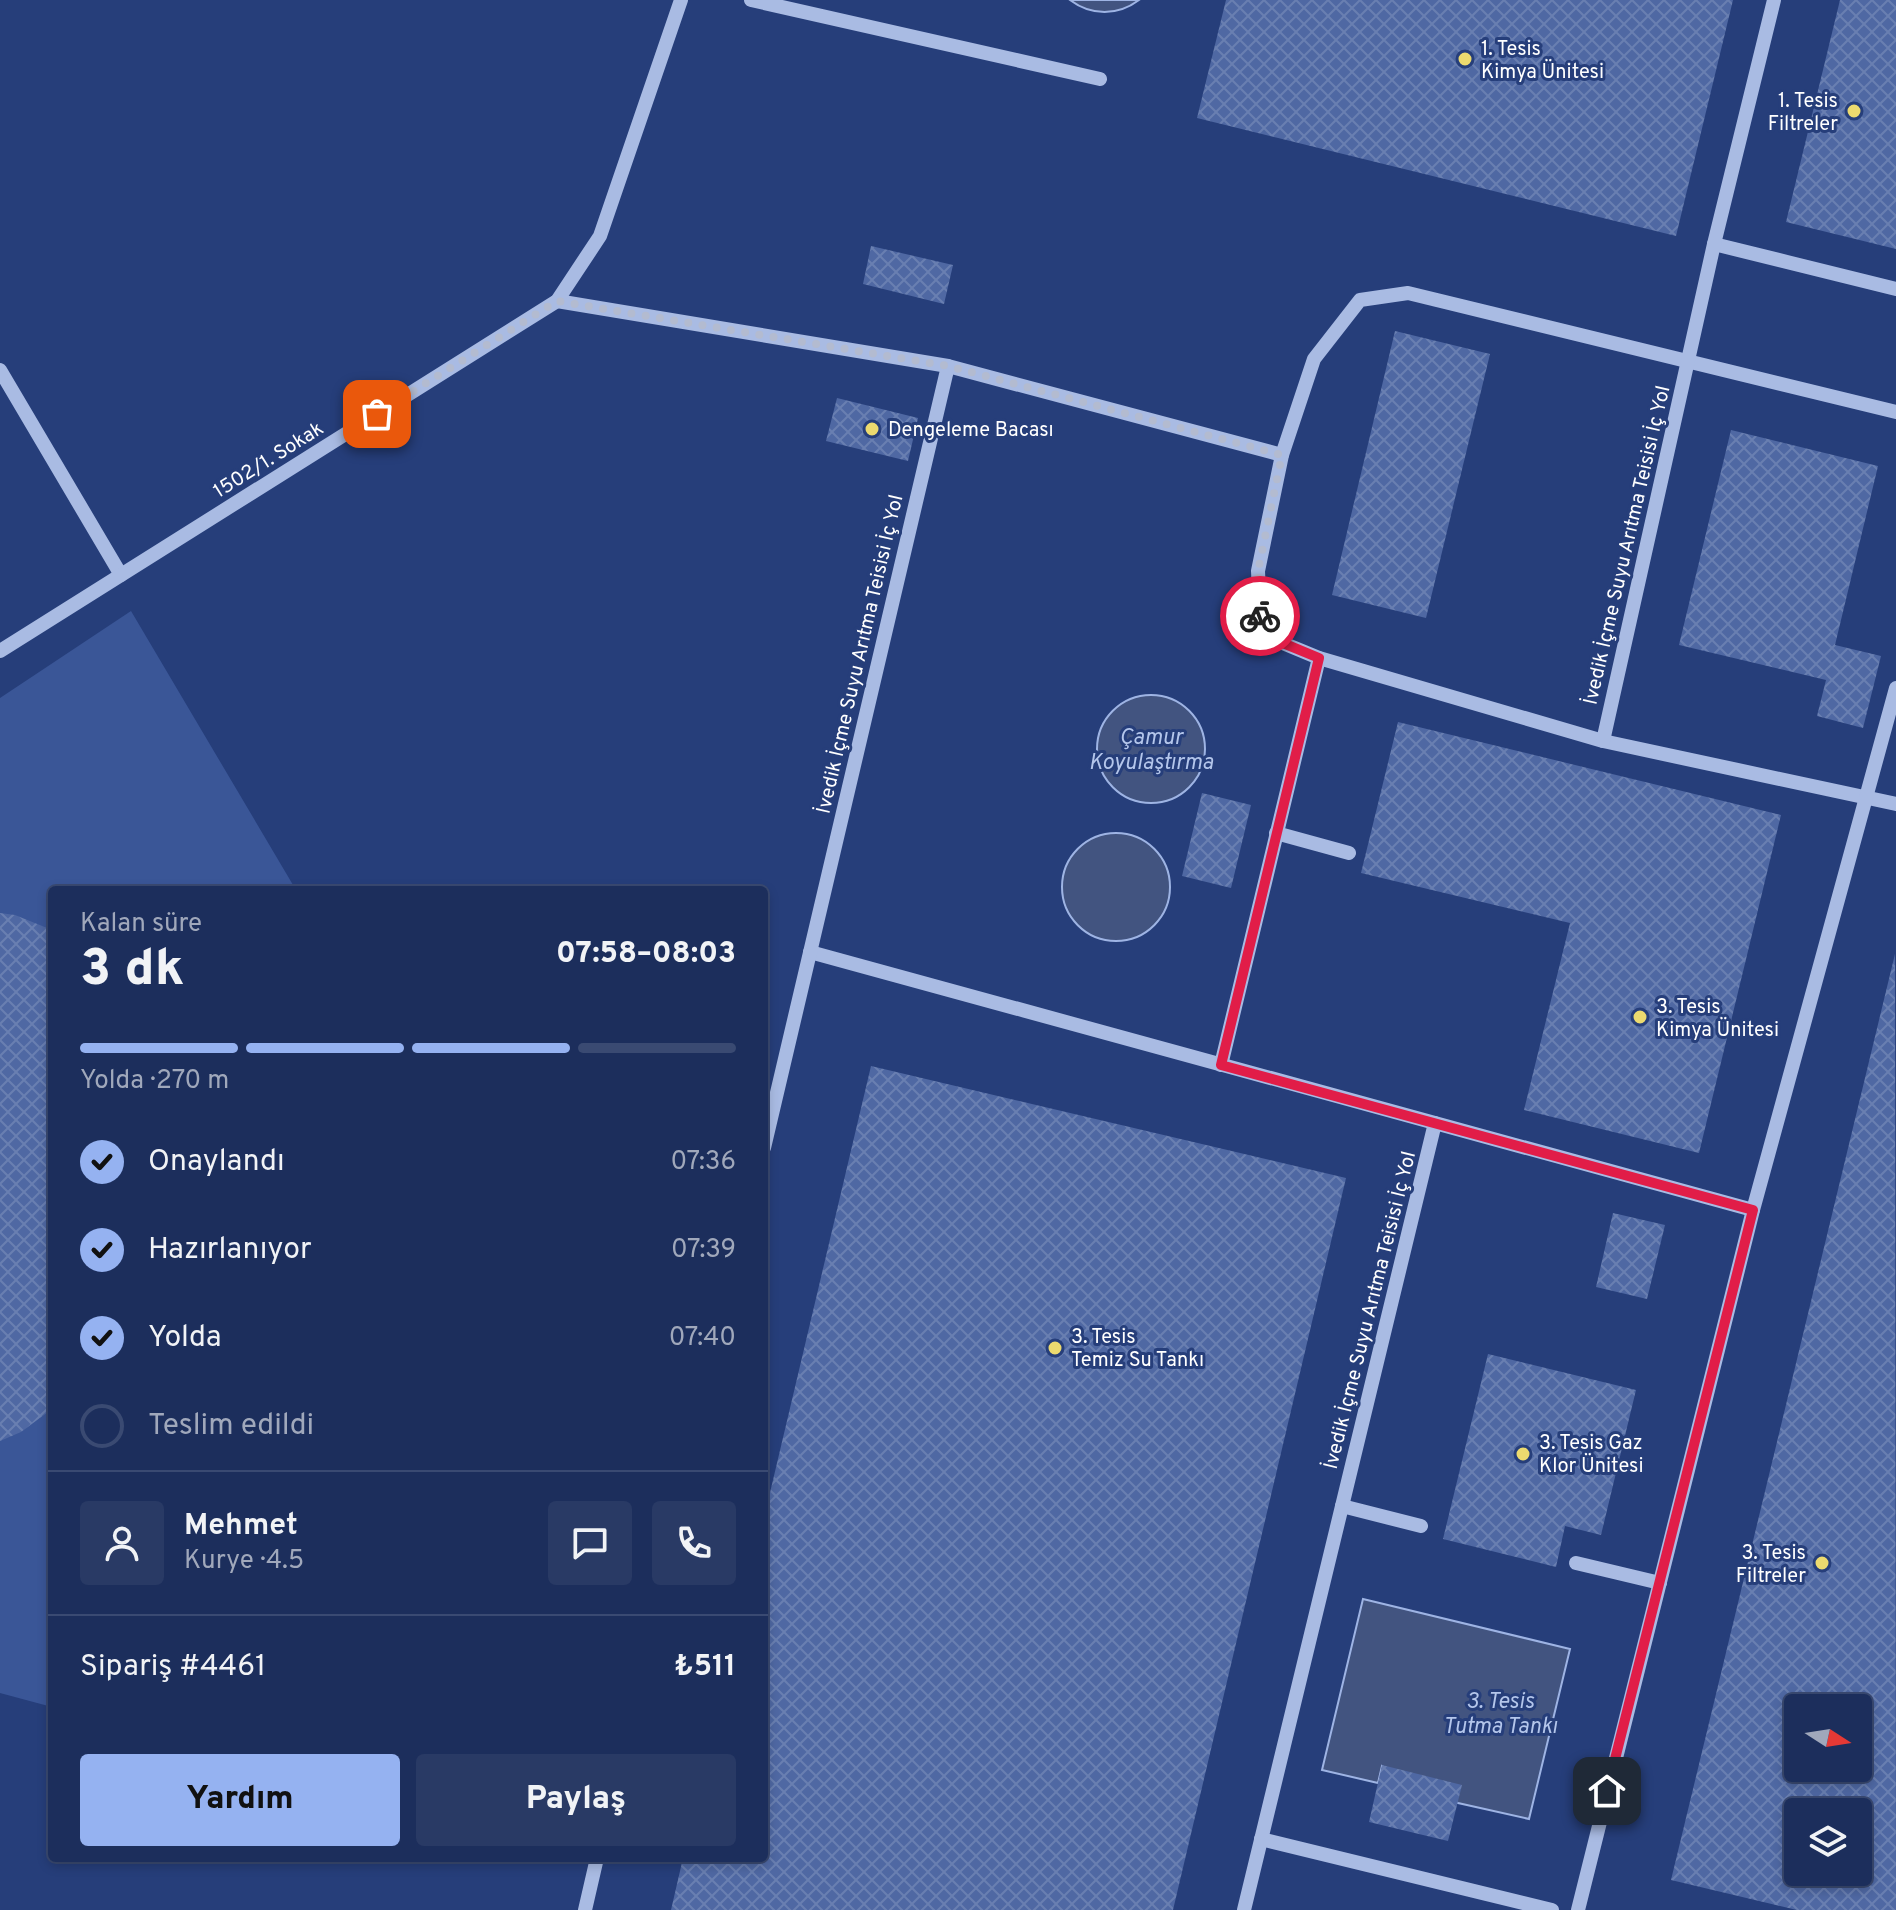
<!DOCTYPE html>
<html lang="tr">
<meta charset="utf-8">
<style>
body{margin:0;font-family:Overpass,sans-serif;background:#293a65;color:#f1f3f6;height:100vh;display:flex;flex-direction:column;font-size:30px;white-space:nowrap}
*{box-sizing:border-box;margin:0}
p{font-size:26px;color:#a0a8bb}
.icon{flex:none;width:44px;height:44px;fill:none;stroke:currentColor;stroke-width:2;stroke-linecap:round;stroke-linejoin:round}
.map{position:relative;flex:1;overflow:hidden}
.side{position:absolute;left:48px;top:886px;width:720px;height:976px;display:flex;flex-direction:column;background:#1c2e5c;border-radius:8px;box-shadow:0 4px 12px #0003,0 0 0 2px #3a4a72}
.side>*{flex:none}
.needle{width:52px;rotate:102deg}
.buttons{position:absolute;left:1784px;top:1694px;display:grid;gap:16px}
.buttons a{display:grid;place-items:center;width:88px;height:88px;border-radius:8px;background:#1c2e5c;box-shadow:0 4px 12px #0003,0 0 0 2px #3a4a72;font-size:40px}
.pin{position:absolute;display:grid;place-items:center;width:68px;height:68px;color:#fff;margin:-34px;border-radius:16px;box-shadow:0 4px 12px #0006}
.courier{position:absolute;display:grid;place-items:center;width:80px;height:80px;margin:-40px;border:6px solid #e11d48;border-radius:50%;background:#fff;color:#222;box-shadow:0 2px 10px #0007}
.headline em{font-style:normal;font-weight:800}
.headline div{display:flex;flex-direction:column-reverse}
.headline{display:flex;align-items:center;justify-content:space-between;height:136px;padding:0 32px}
h1{font-size:52px;font-weight:800;line-height:60px}
.bar{display:grid;grid-template-columns:repeat(4,1fr);gap:12px 8px;align-content:center;height:96px;padding:0 32px}
.bar i{height:10px;border-radius:6px;background:#3a4a72}
.bar .selected{background:#95b2f1}
.bar p{grid-column:span 4}
.line{display:flex;align-items:center;gap:20px;padding:0 32px;border-top:2px solid #3a4a72}
.line div{flex:1}
.round{display:grid;place-items:center;flex:none;width:84px;height:84px;border-radius:8px;background:#293a65}
ol{padding:0 32px;list-style:none}
li{display:flex;align-items:center;gap:24px;height:88px}
li p{margin-inline-start:auto}
li .icon{padding:8px;border-radius:50%;background:#95b2f1;color:#111;stroke-width:4}
li:last-child{color:#a0a8bb}
li i{width:44px;height:44px;border:4px solid #3a4a72;border-radius:50%}
.cta{display:flex;gap:16px;margin-top:auto;padding:16px 32px}
.cta a{flex:1;height:92px;border-radius:8px;background:#95b2f1;color:#111;font-size:32px;font-weight:800;line-height:92px;text-align:center}
.cta a+a{background:#293a65;color:#f1f3f6}
.map>svg:first-child{display:block}
.grass{fill:#3a5697}
.water{fill:#425480;stroke:#9eb4e4;stroke-width:2}
.building{fill:url(#building-cross-hatch);fill-rule:evenodd}
.lines{fill:none;stroke-linecap:round;stroke-linejoin:round}
.minor{stroke:#a9bbe3;stroke-width:14}
.done{stroke:#b3bbd0;stroke-width:8;stroke-dasharray:0 14.4}
.route{stroke:#e11d48;stroke-width:10}
.poi-dot{fill:#ecda6f;stroke:#263e7a;stroke-width:3}
.labels{text-anchor:middle;stroke-width:6;stroke-linejoin:round;paint-order:stroke}
.poi-label{font-size:20px;fill:#fff;stroke:#263e7a;text-anchor:start}
.street-label{font-size:20px;fill:#fff;stroke:#263e7a}
.water-label{font-size:22px;font-style:italic;fill:#b4c6eb;stroke:#263e7a}
</style>
<div class="map">
<svg width="1896" height="1910" viewBox="0 0 1896 1910">
<defs>
<pattern id="building-cross-hatch" width="8" height="8" patternUnits="userSpaceOnUse" patternTransform="scale(2)"><rect width="8" height="8" fill="#4f68a3"/><path d="M0 0l8 8M0 8l8-8" fill="none" stroke="#697fb1"/></pattern>
</defs>
<rect width="100%" height="100%" fill="#263e7a"/>
<polygon class="grass" points="131,611 296,890 52,890 52,1707 0,1693 0,698"/>
<g class="water">
<path d="M1070 0H1139C1118 16 1091 16 1070 0Z"/>
<circle cx="1151" cy="749" r="54"/>
<circle cx="1116" cy="887" r="54"/>
<polygon points="1363,1599 1570,1649 1529,1819 1458,1803 1382,1766 1378,1783 1322,1770"/>
</g>
<g class="building">
<polygon points="1226,0 1733,0 1676,236 1197,118"/>
<polygon points="1840,0 1896,0 1896,249 1786,222"/>
<polygon points="871,246 953,265 944,304 863,284"/>
<polygon points="1395,331 1490,354 1426,618 1332,595"/>
<polygon points="837,398 918,418 908,461 826,441"/>
<polygon points="1731,430 1878,466 1835,645 1881,656 1863,728 1817,716 1826,680 1679,645"/>
<polygon points="1398,722 1781,815 1699,1153 1524,1110 1570,923 1361,873"/>
<polygon points="1202,793 1251,805 1231,888 1182,876"/>
<polygon points="0,913 15,915 52,930 52,1409 21,1432 0,1441"/>
<path d="M1895 954 1896 1910H1797L1671 1880ZM1798 1708H1858V1768H1798ZM1798 1812H1858V1872H1798Z"/>
<polygon points="871,1066 1346,1178 1173,1910 671,1910 683,1858 764,1858 764,1518"/>
<polygon points="1613,1213 1665,1225 1647,1299 1596,1287"/>
<polygon points="1488,1354 1636,1390 1601,1535 1565,1526 1556,1567 1443,1539"/>
<polygon points="1382,1765 1462,1785 1448,1841 1369,1822"/>
</g>
<g class="lines">
<g class="minor">
<polyline points="751,0 1100,79"/>
<polyline points="1714,244 1896,289"/>
<polyline points="557,301 948,366 1282,455"/>
<polyline points="0,370 121,575"/>
<polyline points="1896,412 1408,293 1360,300 1314,359 1282,455 1258,571 1261,634 1319,658 1603,741 1896,804"/>
<polyline points="0,651 557,301 600,236 681,0"/>
<polyline points="1603,741 1714,244 1774,0"/>
<polyline points="1276,833 1349,853"/>
<polyline points="810,952 1753,1210"/>
<polyline points="1221,1065 1319,658"/>
<polyline points="764,1148 948,366"/>
<polyline points="1342,1506 1421,1526"/>
<polyline points="1576,1563 1660,1583"/>
<polyline points="1261,1839 1552,1910"/>
<polyline points="585,1910 597,1858"/>
<polyline points="1244,1910 1435,1123"/>
<polyline points="1578,1910 1753,1210 1896,688"/>
</g>
</g>
<g class="lines">
<polyline class="done" points="377,414 557,301 948,366 1282,455 1258,571 1260,616"/>
<polyline class="route" points="1260,616 1261,634 1319,658 1221,1065 1753,1210 1607,1791"/>
</g>
<g class="poi-dot">
<circle cx="1465" cy="59" r="8"/>
<circle cx="1854" cy="111" r="8"/>
<circle cx="872" cy="429" r="8"/>
<circle cx="1640" cy="1017" r="8"/>
<circle cx="1055" cy="1348" r="8"/>
<circle cx="1523" cy="1454" r="8"/>
<circle cx="1822" cy="1563" r="8"/>
</g>
<g class="labels">
<g class="poi-label">
<text x="1481" y="55">1. Tesis<tspan x="1481" dy="23">Kimya Ünitesi</tspan></text>
<text x="1838" y="107" text-anchor="end">1. Tesis<tspan x="1838" dy="23">Filtreler</tspan></text>
<text x="888" y="436">Dengeleme Bacası</text>
<text x="1656" y="1013">3. Tesis<tspan x="1656" dy="23">Kimya Ünitesi</tspan></text>
<text x="1071" y="1343">3. Tesis<tspan x="1071" dy="23">Temiz Su Tankı</tspan></text>
<text x="1539" y="1449">3. Tesis Gaz<tspan x="1539" dy="23">Klor Ünitesi</tspan></text>
<text x="1806" y="1559" text-anchor="end">3. Tesis<tspan x="1806" dy="23">Filtreler</tspan></text>
</g>
<g class="street-label">
<text transform="translate(268 459) rotate(-32)" y="7">1502/1. Sokak</text>
<text transform="translate(1626 545) rotate(-77)" y="7">İvedik İçme Suyu Arıtma Teisisi İç Yol</text>
<text transform="translate(859 654) rotate(-77)" y="7">İvedik İçme Suyu Arıtma Teisisi İç Yol</text>
<text transform="translate(1369 1310) rotate(-76)" y="7">İvedik İçme Suyu Arıtma Teisisi İç Yol</text>
</g>
<g class="water-label">
<text x="1151" y="744">Çamur<tspan x="1151" dy="25">Koyulaştırma</tspan></text>
<text x="1500" y="1708">3. Tesis<tspan x="1500" dy="25">Tutma Tankı</tspan></text>
</g>
</g>
</svg>
<div class="buttons">
<a><svg class="needle" viewBox="-14 -14 28 28"><path d="M0-13l5 13h-10z" fill="#e53935"/><path d="M0 13l5-13h-10z" fill="#a0a8bb"/></svg></a>
<a><svg class="icon" aria-label="layers" viewBox="0 0 24 24"><path d="M12 4l9 5-9 5-9-5zM3 14l9 5 9-5"/></svg></a>
</div>
<div class="pin" style="left:377px;top:414px;background:#ea580c"><svg class="icon" aria-label="bag" viewBox="0 0 24 24"><path d="M5 8h14l-1 12H6zM9 8a3 3 0 0 1 6 0"/></svg></div>
<div class="pin" style="left:1607px;top:1791px;background:#1f2937"><svg class="icon" aria-label="home" viewBox="0 0 24 24"><path d="M3 11l9-7 9 7M6 9v11h12V9"/></svg></div>
<div class="courier" style="left:1260px;top:616px"><svg class="icon" aria-label="bike" viewBox="0 0 24 24"><circle cx="6" cy="16" r="4"/><circle cx="18" cy="16" r="4"/><path d="M6 16l4-8h5l3 8M10 8l3 8H6M13 5h3"/></svg></div>
<section class="side">
<div class="headline"><div><h1>3 dk</h1><p>Kalan süre</p></div><em>07:58–08:03</em></div>
<div class="bar"><i class="selected"></i><i class="selected"></i><i class="selected"></i><i></i><p>Yolda · 270 m</p></div>
<ol>
<li><svg class="icon" aria-label="check" viewBox="0 0 24 24"><path d="M5 12l5 5 9-10"/></svg>Onaylandı<p>07:36</p></li>
<li><svg class="icon" aria-label="check" viewBox="0 0 24 24"><path d="M5 12l5 5 9-10"/></svg>Hazırlanıyor<p>07:39</p></li>
<li><svg class="icon" aria-label="check" viewBox="0 0 24 24"><path d="M5 12l5 5 9-10"/></svg>Yolda<p>07:40</p></li>
<li><i></i>Teslim edildi</li>
</ol>
<div class="line" style="height:144px"><a class="round"><svg class="icon" aria-label="person" viewBox="0 0 24 24"><circle cx="12" cy="8" r="4"/><path d="M4 21q1-7 8-7t8 7"/></svg></a><div><b>Mehmet</b><p>Kurye · 4.5</p></div><a class="round"><svg class="icon" aria-label="chat" viewBox="0 0 24 24"><path d="M4 5h16v11H9l-5 4z"/></svg></a><a class="round"><svg class="icon" aria-label="phone" viewBox="0 0 24 24"><path d="M5 4h4l2 5-3 2q2 4 5 5l2-3 5 2v4C11 20 4 13 5 4z"/></svg></a></div>
<div class="line" style="height:104px"><div>Sipariş #4461</div><b>₺511</b></div>
<div class="cta"><a>Yardım</a><a>Paylaş</a></div>
</section>
</div>
